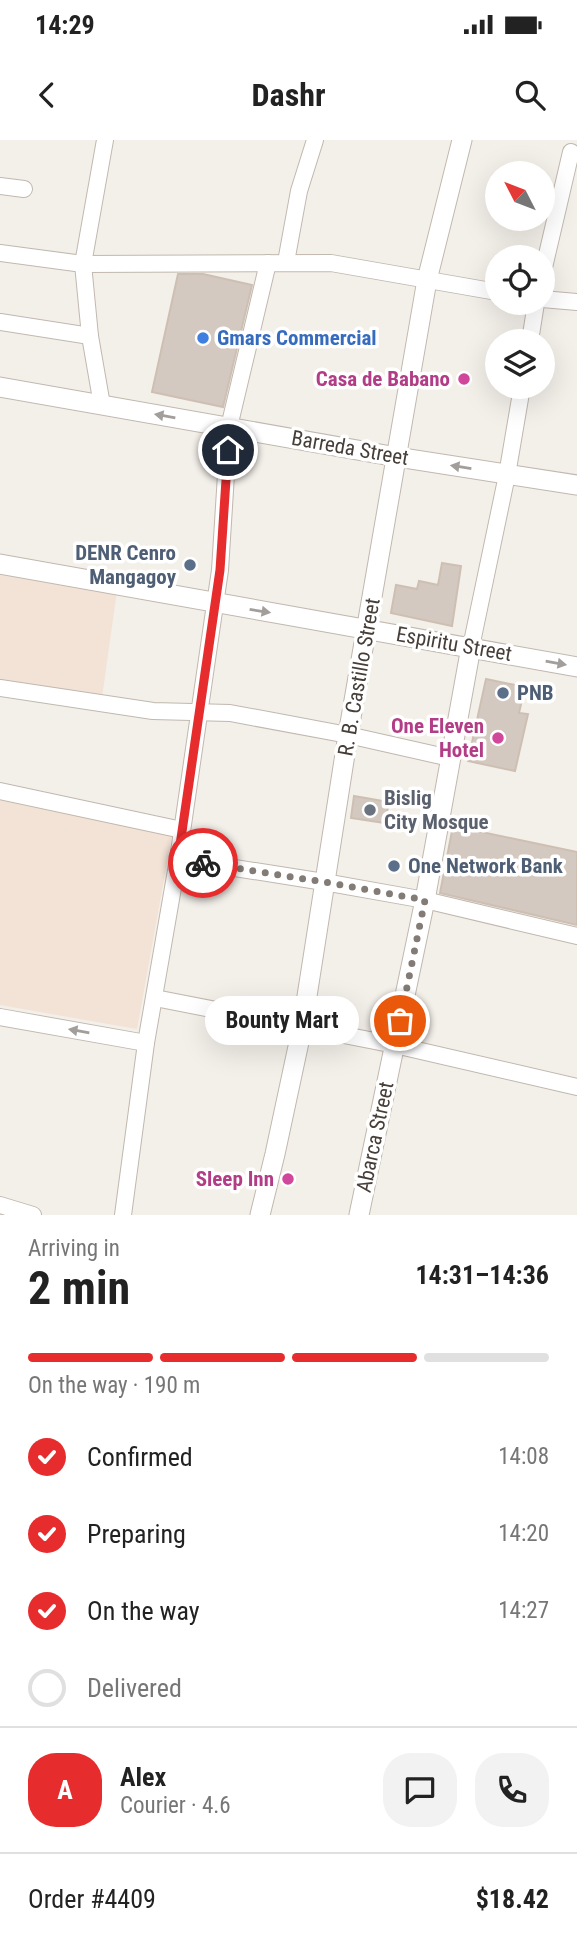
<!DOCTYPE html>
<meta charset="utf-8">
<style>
body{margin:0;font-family:"Roboto Condensed",sans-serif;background:#f2f2f2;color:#222;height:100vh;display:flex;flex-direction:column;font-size:26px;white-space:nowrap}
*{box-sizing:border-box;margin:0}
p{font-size:23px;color:#767676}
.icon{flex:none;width:38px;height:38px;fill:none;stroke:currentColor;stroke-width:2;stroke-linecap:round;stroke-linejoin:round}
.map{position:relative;height:1075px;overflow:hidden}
.details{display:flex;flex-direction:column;background:#fff;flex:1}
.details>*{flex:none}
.needle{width:46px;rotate:312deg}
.buttons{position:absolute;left:485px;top:21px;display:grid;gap:14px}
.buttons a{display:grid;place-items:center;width:70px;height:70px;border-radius:50%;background:#fff;box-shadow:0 7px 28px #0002;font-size:35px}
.pin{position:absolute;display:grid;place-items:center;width:60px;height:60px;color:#fff;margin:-30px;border:4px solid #fff;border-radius:50%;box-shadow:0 2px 7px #0007}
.courier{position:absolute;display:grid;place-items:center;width:70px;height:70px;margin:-35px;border:5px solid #e72c2e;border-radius:50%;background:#fff;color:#222;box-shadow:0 2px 9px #0007}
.bubble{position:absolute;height:49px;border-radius:24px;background:#fff;box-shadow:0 7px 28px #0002;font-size:23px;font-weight:700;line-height:49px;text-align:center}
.head em{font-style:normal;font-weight:700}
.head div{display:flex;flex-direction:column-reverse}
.head{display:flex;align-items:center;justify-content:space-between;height:119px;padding:0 28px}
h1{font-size:46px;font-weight:700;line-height:52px}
.bar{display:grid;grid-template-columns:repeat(4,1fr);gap:10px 7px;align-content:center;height:84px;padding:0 28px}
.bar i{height:9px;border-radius:5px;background:#e0e0e0}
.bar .on{background:#e72c2e}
.bar p{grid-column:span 4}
.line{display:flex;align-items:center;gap:18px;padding:0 28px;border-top:2px solid #e0e0e0}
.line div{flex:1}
.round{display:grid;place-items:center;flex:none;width:74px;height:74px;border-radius:28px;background:#f2f2f2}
ol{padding:0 28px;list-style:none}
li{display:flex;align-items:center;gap:21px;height:77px}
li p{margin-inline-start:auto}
li .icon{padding:7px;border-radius:50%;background:#e72c2e;color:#fff;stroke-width:4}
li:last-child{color:#767676}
li i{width:38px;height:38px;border:4px solid #e0e0e0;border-radius:50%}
.status{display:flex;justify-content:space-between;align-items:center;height:49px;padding:0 35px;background:#fff;direction:ltr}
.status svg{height:19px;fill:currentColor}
header{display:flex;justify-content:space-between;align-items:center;height:91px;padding:0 28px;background:#fff;font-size:32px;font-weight:700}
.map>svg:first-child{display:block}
.commercial{fill:#f3e2d6}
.building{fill:#d4c9c0;stroke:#cebfb3;stroke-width:2}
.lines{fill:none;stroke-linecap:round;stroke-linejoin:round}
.minor-casing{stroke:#c1b8af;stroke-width:18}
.tertiary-casing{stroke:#c1b8af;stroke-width:21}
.minor{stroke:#fff;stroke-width:16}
.tertiary{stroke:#fff;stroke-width:19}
.oneway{fill:#a29e9c}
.done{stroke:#837c76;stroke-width:7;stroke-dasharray:0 12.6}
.route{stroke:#e72c2e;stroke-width:9}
.shop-dot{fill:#3f7fe0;stroke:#fff;stroke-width:2.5}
.hotel-dot{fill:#d1479c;stroke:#fff;stroke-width:2.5}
.service-dot{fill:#5c6f8a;stroke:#fff;stroke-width:2.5}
.worship-dot{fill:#6b7280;stroke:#fff;stroke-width:2.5}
.labels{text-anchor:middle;stroke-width:7;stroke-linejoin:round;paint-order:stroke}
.shop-label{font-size:21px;font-weight:bold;fill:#366cbe;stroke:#fff;text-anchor:start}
.hotel-label{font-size:21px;font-weight:bold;fill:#b23c85;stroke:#fff;text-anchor:end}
.street-label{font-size:21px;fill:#463e38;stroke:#fff}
.service-label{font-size:21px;font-weight:bold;fill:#4e5e75;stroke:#fff;text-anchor:start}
.worship-label{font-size:21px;font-weight:bold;fill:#5b616d;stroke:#fff;text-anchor:start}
</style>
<div class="status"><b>14:29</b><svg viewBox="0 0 49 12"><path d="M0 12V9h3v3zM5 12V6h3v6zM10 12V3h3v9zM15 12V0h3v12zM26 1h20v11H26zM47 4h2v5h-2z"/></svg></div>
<header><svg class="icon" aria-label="back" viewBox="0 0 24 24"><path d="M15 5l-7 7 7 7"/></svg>Dashr<svg class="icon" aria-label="search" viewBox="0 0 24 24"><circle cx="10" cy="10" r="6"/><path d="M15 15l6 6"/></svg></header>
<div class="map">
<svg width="577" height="1075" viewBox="0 0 577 1075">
<rect width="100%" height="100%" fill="#f3efe9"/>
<g class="commercial">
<polygon points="0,430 117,451 102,557 0,541"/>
<polygon points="0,653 173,689 137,889 0,865"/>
</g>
<g class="building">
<polygon points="178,134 203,134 252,145 223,267 152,252"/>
<polygon points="442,423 461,426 452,486 391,473 396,445 417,449 419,441 438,445"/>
<polygon points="486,539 525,547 519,573 528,574 515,631 468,621"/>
<polygon points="354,656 389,662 385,683 351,678"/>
<polygon points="453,686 577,712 577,785 440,753"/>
</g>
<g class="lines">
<g class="minor-casing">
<g id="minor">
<polyline points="0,46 24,49"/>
<polyline points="0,113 83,124 331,123 497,152"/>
<polyline points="286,122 299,51 315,0"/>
<polyline points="542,136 571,12"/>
<polyline points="542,159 577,162"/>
<polyline points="0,182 90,196"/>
<polyline points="530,201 536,163"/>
<polyline points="102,265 90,196 83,124 105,0"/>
<polyline points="471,507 507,335 522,247"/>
<polyline points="0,548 153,571 230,573 348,595 450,618"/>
<polyline points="0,651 182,690"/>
<polyline points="178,719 324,742 425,760 577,796"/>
<polyline points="155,858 395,905 577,947"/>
<polyline points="0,877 146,903"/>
<polyline points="0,1065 33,1075"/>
<polyline points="123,1075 146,903 178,719 220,430 229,287 268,123"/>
</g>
</g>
<g class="tertiary-casing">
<g id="tertiary">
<polyline points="0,247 397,317 577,345"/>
<path d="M0 424C192 459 385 492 577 527"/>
<polyline points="260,1075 275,1014 302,888 348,595 427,140 462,0"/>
<polyline points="359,1075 425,760 471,507"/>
</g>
</g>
<use href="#minor" class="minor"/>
<use href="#tertiary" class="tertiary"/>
</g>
<defs><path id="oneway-solid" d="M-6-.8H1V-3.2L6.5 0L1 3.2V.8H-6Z" transform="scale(1.75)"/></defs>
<g class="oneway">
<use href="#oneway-solid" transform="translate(165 276) rotate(-170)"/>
<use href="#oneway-solid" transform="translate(461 327) rotate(-171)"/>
<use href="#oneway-solid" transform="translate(260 471) rotate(9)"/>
<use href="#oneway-solid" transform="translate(556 523) rotate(10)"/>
<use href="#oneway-solid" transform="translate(79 891) rotate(-170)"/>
</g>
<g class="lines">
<polyline class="done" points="203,723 324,742 425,760 400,881"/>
<polyline class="route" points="203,723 178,719 220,430 228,310"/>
</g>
<circle class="shop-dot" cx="203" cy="198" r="7"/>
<g class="hotel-dot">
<circle cx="464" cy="239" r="7"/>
<circle cx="498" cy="598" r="7"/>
<circle cx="288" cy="1039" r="7"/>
</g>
<g class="service-dot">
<circle cx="190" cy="425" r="7"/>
<circle cx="503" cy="553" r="7"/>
<circle cx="394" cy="726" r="7"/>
</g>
<circle class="worship-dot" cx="370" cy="670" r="7"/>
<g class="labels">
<g class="shop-label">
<text x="217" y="205">Gmars Commercial</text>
</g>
<g class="hotel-label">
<text x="450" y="246">Casa de Babano</text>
<text x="484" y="593">One Eleven<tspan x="484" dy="24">Hotel</tspan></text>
<text x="274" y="1046">Sleep Inn</text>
</g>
<g class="street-label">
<text transform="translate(350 308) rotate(10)" y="7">Barreda Street</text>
<text transform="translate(454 504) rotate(10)" y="7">Espiritu Street</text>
<text transform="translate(359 537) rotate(-80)" y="7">R. B. Castillo Street</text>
<text transform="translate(375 997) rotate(-78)" y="7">Abarca Street</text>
</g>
<g class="service-label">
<text x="176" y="420" text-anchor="end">DENR Cenro<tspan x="176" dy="24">Mangagoy</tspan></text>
<text x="517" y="560">PNB</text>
<text x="408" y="733">One Network Bank</text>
</g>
<g class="worship-label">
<text x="384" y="665">Bislig<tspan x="384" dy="24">City Mosque</tspan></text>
</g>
</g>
</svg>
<div class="buttons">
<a><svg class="needle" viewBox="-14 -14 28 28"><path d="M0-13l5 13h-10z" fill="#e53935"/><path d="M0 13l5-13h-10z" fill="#767676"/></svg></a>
<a><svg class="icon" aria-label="locate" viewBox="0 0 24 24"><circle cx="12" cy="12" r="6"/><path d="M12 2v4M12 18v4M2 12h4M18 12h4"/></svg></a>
<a><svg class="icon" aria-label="layers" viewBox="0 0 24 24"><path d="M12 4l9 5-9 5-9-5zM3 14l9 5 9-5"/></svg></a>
</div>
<div class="pin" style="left:400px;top:881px;background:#ea580c"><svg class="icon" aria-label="bag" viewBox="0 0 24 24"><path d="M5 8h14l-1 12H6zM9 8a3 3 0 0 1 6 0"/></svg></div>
<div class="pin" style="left:228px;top:310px;background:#1f2937"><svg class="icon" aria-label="home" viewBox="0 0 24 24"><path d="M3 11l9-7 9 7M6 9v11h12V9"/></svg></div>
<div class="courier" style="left:203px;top:723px"><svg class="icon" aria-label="bike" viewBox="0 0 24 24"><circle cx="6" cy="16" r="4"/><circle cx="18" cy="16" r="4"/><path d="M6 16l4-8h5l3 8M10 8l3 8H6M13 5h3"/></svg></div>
<div class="bubble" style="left:205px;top:856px;width:154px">Bounty Mart</div>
</div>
<section class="details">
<div class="head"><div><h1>2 min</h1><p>Arriving in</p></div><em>14:31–14:36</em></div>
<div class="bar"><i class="on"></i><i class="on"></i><i class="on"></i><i></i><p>On the way · 190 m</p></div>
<ol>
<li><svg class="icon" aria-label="check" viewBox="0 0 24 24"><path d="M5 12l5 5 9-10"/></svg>Confirmed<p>14:08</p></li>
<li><svg class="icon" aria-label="check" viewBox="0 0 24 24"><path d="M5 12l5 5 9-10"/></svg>Preparing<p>14:20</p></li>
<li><svg class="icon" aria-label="check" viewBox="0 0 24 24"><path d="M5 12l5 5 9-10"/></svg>On the way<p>14:27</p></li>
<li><i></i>Delivered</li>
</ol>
<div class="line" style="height:126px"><b class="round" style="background:#e72c2e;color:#fff">A</b><div><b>Alex</b><p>Courier · 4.6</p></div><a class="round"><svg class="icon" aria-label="chat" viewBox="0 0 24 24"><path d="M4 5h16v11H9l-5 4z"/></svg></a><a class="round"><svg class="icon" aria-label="phone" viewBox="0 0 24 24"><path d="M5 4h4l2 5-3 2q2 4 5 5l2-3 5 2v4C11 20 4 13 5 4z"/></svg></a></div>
<div class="line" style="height:91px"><div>Order #4409</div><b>$18.42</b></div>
</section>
